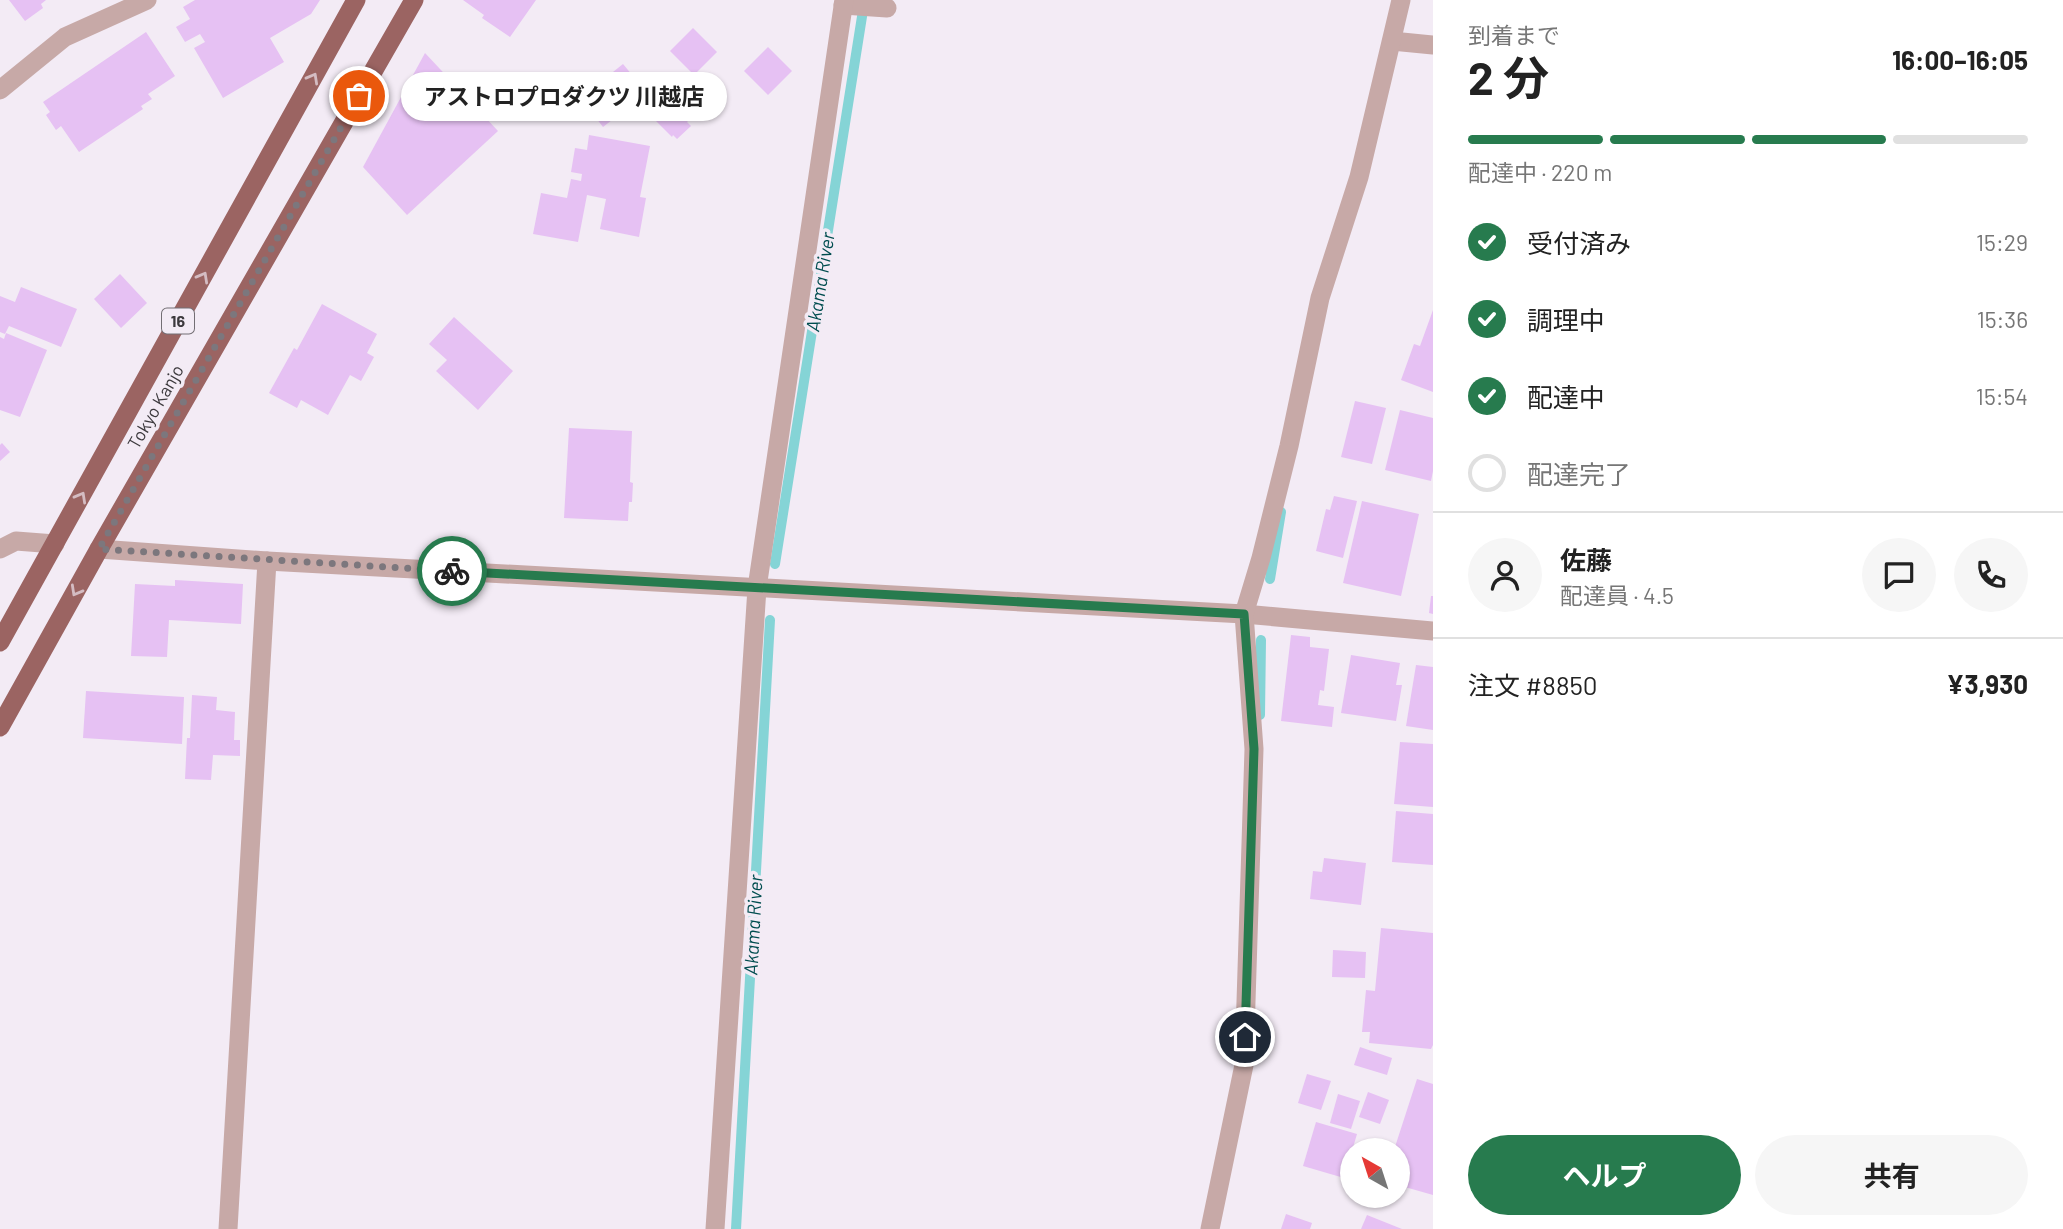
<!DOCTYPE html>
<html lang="ja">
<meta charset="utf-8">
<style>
body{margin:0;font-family:Barlow,"Noto Sans JP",sans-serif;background:#f6f6f6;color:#222;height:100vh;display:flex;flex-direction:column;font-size:26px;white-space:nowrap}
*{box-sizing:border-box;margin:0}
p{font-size:23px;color:#767676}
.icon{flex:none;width:38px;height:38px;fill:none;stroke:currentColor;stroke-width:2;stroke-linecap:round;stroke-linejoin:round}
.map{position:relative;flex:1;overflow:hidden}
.sheet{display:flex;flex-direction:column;background:#fff;width:630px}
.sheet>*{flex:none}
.needle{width:46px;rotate:321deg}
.fabs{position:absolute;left:1340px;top:1138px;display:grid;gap:14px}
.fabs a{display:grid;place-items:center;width:70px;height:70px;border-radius:50%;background:#fff;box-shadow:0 2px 5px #0004;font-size:35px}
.pin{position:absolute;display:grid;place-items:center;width:60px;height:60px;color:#fff;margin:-30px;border:4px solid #fff;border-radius:50%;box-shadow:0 2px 7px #0007}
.courier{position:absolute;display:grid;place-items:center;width:70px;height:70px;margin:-35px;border:5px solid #277b4e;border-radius:50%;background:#fff;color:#222;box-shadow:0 2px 9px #0007}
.bubble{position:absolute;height:49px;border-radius:24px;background:#fff;box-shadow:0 2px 5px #0004;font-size:23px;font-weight:700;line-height:49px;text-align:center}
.overview em{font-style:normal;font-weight:700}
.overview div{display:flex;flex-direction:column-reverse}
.overview{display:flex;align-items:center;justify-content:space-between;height:119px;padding:0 35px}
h1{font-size:46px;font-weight:700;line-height:52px}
.bar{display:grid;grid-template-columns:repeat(4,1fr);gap:10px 7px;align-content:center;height:84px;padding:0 35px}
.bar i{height:9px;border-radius:5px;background:#e0e0e0}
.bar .selected{background:#277b4e}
.bar p{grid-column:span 4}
.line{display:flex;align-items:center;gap:18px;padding:0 35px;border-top:2px solid #e0e0e0}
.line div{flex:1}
.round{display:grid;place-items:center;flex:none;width:74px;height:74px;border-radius:37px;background:#f6f6f6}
ol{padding:0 35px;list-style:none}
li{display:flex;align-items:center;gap:21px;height:77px}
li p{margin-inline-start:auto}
li .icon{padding:7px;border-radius:50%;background:#277b4e;color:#fff;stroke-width:4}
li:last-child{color:#767676}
li i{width:38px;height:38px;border:4px solid #e0e0e0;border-radius:50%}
.cta{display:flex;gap:14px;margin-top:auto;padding:14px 35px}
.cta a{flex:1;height:80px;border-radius:42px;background:#277b4e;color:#fff;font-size:28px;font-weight:700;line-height:80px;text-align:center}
.cta a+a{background:#f6f6f6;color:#222}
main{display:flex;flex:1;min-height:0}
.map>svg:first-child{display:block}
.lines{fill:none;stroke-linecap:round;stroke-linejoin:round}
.stream{stroke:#85d4d6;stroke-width:10}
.building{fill:#e6c1f3}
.minor{stroke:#c7a9a7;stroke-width:19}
.trunk{stroke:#9b6462;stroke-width:19}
.oneway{stroke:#d4bcc2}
.done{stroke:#7c777d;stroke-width:7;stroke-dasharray:0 12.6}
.route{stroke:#277b4e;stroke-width:9}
.labels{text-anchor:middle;stroke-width:7;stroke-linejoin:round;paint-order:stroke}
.shield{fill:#f3ebf5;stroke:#736e74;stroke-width:2}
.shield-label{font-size:16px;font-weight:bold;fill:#3c393d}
.street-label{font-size:18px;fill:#3c393d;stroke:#f3ebf5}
.water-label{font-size:19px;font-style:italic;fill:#004d4f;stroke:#f3ebf5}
</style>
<main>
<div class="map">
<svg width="1433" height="1229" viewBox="0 0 1433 1229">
<rect width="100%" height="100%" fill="#f3ebf5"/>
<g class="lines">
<g class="stream">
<polyline points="775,564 864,4"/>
<polyline points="1270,579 1281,512"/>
<polyline points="1260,715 1261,640"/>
<polyline points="736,1229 770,620"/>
</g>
</g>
<g class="building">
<polygon points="9,0 46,0 41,4 43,8 25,21"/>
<polygon points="195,0 320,0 311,14 270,38 284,62 223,98 194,48 205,42 200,34 185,42 176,27 190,19 183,7"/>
<polygon points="463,0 536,0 510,37 482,18 484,15"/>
<polygon points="693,28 717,52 694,75 670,51"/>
<polygon points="146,32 175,76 148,94 152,99 141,106 143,109 79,152 61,126 56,130 46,115 50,112 43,102"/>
<polygon points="768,47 792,71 768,95 744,71"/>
<polygon points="425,53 498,131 407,215 363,167"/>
<polygon points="623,64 652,99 626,119 621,113 603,127 583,101 600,87 598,84"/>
<polygon points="671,103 688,121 687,122 691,126 677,139 673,135 672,137 654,119"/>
<polygon points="589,135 650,146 640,197 646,198 639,237 600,229 606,199 587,195 578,242 533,234 541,193 567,198 571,179 581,181 582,174 571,172 575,148 587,150"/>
<polygon points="120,274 147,303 121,328 94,299"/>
<polygon points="21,287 77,309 61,347 9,326 5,334 0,332 0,296 15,302"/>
<polygon points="322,304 377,334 367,353 374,357 361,381 350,375 328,415 301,400 297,408 269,393 294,348 297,350"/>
<polygon points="1433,310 1433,392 1401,380 1414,344 1420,346"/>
<polygon points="454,317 513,371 478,410 436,371 447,360 429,344"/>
<polygon points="6,333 47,350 20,417 0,410 0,337 4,339"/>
<polygon points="1355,401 1386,408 1372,464 1341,457"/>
<polygon points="1400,410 1433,418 1433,471 1431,481 1385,470"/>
<polygon points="569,428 632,431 630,482 633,483 632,502 629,502 628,521 564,518"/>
<polygon points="2,443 10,452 0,461 0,445"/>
<polygon points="1334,496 1357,501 1343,558 1316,551 1326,509 1330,510"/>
<polygon points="1362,501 1419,514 1401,596 1343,583"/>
<polygon points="175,580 243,584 241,624 169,620 167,657 131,656 135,584 175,586"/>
<polygon points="1431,596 1433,596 1433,614 1429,613"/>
<polygon points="1291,635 1310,637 1310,647 1329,649 1324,691 1320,690 1318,705 1334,707 1332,727 1281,721"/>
<polygon points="1351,655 1400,663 1396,685 1402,685 1396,721 1341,713"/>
<polygon points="1416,665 1433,667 1433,730 1406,726"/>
<polygon points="86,691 184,697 182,744 83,738"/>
<polygon points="192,695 217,697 216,710 235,712 234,740 240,740 240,756 213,755 211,780 185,779 187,738 190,738"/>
<polygon points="1400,742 1433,744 1433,807 1394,804"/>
<polygon points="1396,811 1433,814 1433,865 1392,862"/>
<polygon points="1324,858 1366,863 1361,905 1310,899 1313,871 1322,872"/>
<polygon points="1381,928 1433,933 1433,1045 1431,1049 1369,1043 1370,1032 1362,1032 1366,990 1375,991"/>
<polygon points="1333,950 1366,952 1365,978 1332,977"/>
<polygon points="1360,1047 1392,1058 1387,1075 1354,1065"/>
<polygon points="1307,1074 1331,1081 1321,1110 1298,1103"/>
<polygon points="1417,1079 1433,1084 1433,1195 1398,1185 1398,1150 1394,1150"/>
<polygon points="1368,1092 1389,1100 1380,1124 1359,1117"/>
<polygon points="1338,1094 1360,1101 1351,1129 1330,1123"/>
<polygon points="1316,1122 1357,1134 1344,1178 1303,1166"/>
<polygon points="1286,1214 1312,1223 1310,1229 1281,1229"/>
<polygon points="1367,1215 1402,1229 1361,1229"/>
</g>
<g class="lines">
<g class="minor">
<polyline points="843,5 887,8"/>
<polyline points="1392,41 1433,45"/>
<polyline points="0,90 65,37 147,0"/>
<polyline points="0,549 16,541 55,544"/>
<polyline points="99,549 267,561 1244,614 1433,631"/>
<polyline points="228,1229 267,561"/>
<polyline points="715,1229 757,588 844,0"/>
<polyline points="1210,1229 1244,1065 1254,749 1244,614 1261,558 1289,446 1320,298 1359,177 1401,0"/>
</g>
<g class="trunk">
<polyline points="0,642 356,0"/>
<polyline points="0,727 99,549 414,0"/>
</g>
</g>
<defs><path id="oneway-chevron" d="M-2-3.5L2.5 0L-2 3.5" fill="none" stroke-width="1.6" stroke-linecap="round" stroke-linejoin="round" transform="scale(1.75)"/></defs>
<g class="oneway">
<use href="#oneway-chevron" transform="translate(313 78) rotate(-61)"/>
<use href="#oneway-chevron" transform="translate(203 277) rotate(-61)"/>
<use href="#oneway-chevron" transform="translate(81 497) rotate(-61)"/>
<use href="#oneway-chevron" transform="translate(76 591) rotate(119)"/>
</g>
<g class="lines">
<polyline class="done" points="359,96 99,549 452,571"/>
<polyline class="route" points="452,571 1244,614 1254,749 1245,1037"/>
</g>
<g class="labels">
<rect class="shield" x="162" y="308.5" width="32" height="25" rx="5"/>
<g class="shield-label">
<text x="178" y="327">16</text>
</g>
<g class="street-label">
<text transform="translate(156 407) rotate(-60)" y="6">Tokyo Kanjo</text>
</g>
<g class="water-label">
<text transform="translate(820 282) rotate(-81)" y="7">Akama River</text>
<text transform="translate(753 925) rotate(-87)" y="7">Akama River</text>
</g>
</g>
</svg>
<div class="fabs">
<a><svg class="needle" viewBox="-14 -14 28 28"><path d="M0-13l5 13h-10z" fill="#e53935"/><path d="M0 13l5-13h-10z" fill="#767676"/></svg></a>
</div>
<div class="pin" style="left:359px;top:96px;background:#ea580c"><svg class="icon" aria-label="bag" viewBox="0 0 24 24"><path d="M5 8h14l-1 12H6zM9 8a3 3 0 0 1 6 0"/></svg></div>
<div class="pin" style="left:1245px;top:1037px;background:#1f2937"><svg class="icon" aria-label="home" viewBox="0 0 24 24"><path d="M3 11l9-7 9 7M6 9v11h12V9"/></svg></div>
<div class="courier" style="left:452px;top:571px"><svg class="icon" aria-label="bike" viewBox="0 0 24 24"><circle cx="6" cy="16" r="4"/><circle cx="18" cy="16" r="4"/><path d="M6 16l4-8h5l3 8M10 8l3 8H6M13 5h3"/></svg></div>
<div class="bubble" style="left:401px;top:72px;width:326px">アストロプロダクツ 川越店</div>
</div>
<section class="sheet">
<div class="overview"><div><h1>2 分</h1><p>到着まで</p></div><em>16:00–16:05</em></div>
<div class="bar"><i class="selected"></i><i class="selected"></i><i class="selected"></i><i></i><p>配達中 · 220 m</p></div>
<ol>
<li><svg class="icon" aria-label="check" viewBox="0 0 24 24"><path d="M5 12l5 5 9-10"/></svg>受付済み<p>15:29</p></li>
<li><svg class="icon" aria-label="check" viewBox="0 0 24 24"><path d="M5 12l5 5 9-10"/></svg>調理中<p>15:36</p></li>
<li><svg class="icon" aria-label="check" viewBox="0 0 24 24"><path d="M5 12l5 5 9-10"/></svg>配達中<p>15:54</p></li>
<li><i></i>配達完了</li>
</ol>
<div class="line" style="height:126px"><a class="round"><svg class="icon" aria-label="person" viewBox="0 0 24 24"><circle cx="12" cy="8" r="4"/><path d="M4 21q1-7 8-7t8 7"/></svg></a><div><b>佐藤</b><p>配達員 · 4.5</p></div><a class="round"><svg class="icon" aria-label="chat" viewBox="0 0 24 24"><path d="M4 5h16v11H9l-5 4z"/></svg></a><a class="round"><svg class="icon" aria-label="phone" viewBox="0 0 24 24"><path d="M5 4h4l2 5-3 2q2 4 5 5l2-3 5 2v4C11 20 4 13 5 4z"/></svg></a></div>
<div class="line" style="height:91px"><div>注文 #8850</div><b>¥3,930</b></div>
<div class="cta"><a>ヘルプ</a><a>共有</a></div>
</section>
</main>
